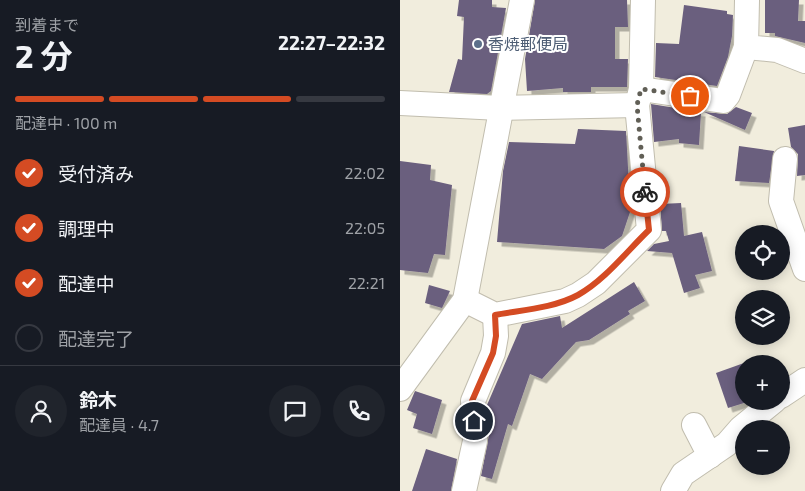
<!DOCTYPE html>
<html lang="ja">
<meta charset="utf-8">
<style>
body{margin:0;font-family:"Exo 2","Noto Sans JP",sans-serif;background:#20242c;color:#f1f3f6;height:100vh;display:flex;flex-direction:column;font-size:19px;white-space:nowrap}
*{box-sizing:border-box;margin:0}
p{font-size:16px;color:#9ea1a6}
.icon{flex:none;width:28px;height:28px;fill:none;stroke:currentColor;stroke-width:2;stroke-linecap:round;stroke-linejoin:round}
.map{position:relative;flex:1;overflow:hidden}
.side{display:flex;flex-direction:column;background:#171b24;width:400px}
.side>*{flex:none}
.fabs{position:absolute;left:335px;top:225px;display:grid;gap:10px}
.fabs a{display:grid;place-items:center;width:55px;height:55px;border-radius:50%;background:#171b24;box-shadow:0 2px 12px #0003;font-size:25px}
.pin{position:absolute;display:grid;place-items:center;width:42px;height:42px;color:#fff;margin:-21px;border:2px solid #fff;border-radius:50%;box-shadow:0 1px 5px #0007}
.courier{position:absolute;display:grid;place-items:center;width:50px;height:50px;margin:-25px;border:4px solid #d44b23;border-radius:50%;background:#fff;color:#222;box-shadow:0 1px 6px #0007}
.overview em{font-style:normal;font-weight:700}
.overview div{display:flex;flex-direction:column-reverse}
.overview{display:flex;align-items:center;justify-content:space-between;height:85px;padding:0 15px}
h1{font-size:32px;font-weight:700;line-height:38px}
.bar{display:grid;grid-template-columns:repeat(4,1fr);gap:8px 5px;align-content:center;height:60px;padding:0 15px}
.bar i{height:6px;border-radius:4px;background:#363941}
.bar .active{background:#d44b23}
.bar p{grid-column:span 4}
.line{display:flex;align-items:center;gap:12px;padding:0 15px;border-top:1px solid #363941}
.line div{flex:1}
.round{display:grid;place-items:center;flex:none;width:52px;height:52px;border-radius:26px;background:#20242c}
ol{padding:0 15px;list-style:none}
li{display:flex;align-items:center;gap:15px;height:55px}
li p{margin-inline-start:auto}
li .icon{padding:5px;border-radius:50%;background:#d44b23;color:#fff;stroke-width:4}
li:last-child{color:#9ea1a6}
li i{width:28px;height:28px;border:2px solid #363941;border-radius:50%}
main{display:flex;flex:1;min-height:0}
.map>svg:first-child{display:block}
.building{fill:#6b5f7e;filter:url(#shadow)}
.lines{fill:none;stroke-linecap:round;stroke-linejoin:round}
.minor-casing{stroke:#c1bdae;stroke-width:26}
.minor{stroke:#fff;stroke-width:24}
.done{stroke:#615f56;stroke-width:5;stroke-dasharray:0 9}
.route{stroke:#d44b23;stroke-width:6}
.service-dot{fill:#5c6f8a;stroke:#fff;stroke-width:2}
.labels{text-anchor:middle;stroke-width:4;stroke-linejoin:round;paint-order:stroke}
.service-label{font-size:16px;fill:#4e5e75;stroke:#fff;text-anchor:start}
</style>
<main>
<section class="side">
<div class="overview"><div><h1>2 分</h1><p>到着まで</p></div><em>22:27–22:32</em></div>
<div class="bar"><i class="active"></i><i class="active"></i><i class="active"></i><i></i><p>配達中 · 100 m</p></div>
<ol>
<li><svg class="icon" aria-label="check" viewBox="0 0 24 24"><path d="M5 12l5 5 9-10"/></svg>受付済み<p>22:02</p></li>
<li><svg class="icon" aria-label="check" viewBox="0 0 24 24"><path d="M5 12l5 5 9-10"/></svg>調理中<p>22:05</p></li>
<li><svg class="icon" aria-label="check" viewBox="0 0 24 24"><path d="M5 12l5 5 9-10"/></svg>配達中<p>22:21</p></li>
<li><i></i>配達完了</li>
</ol>
<div class="line" style="height:90px"><a class="round"><svg class="icon" aria-label="person" viewBox="0 0 24 24"><circle cx="12" cy="8" r="4"/><path d="M4 21q1-7 8-7t8 7"/></svg></a><div><b>鈴木</b><p>配達員 · 4.7</p></div><a class="round"><svg class="icon" aria-label="chat" viewBox="0 0 24 24"><path d="M4 5h16v11H9l-5 4z"/></svg></a><a class="round"><svg class="icon" aria-label="phone" viewBox="0 0 24 24"><path d="M5 4h4l2 5-3 2q2 4 5 5l2-3 5 2v4C11 20 4 13 5 4z"/></svg></a></div>
</section>
<div class="map">
<svg width="405" height="491" viewBox="0 0 405 491">
<defs>
<filter id="shadow"><feDropShadow dx="4.5" dy="4.5" stdDeviation="0" flood-color="#0004"/></filter>
</defs>
<rect width="100%" height="100%" fill="#f1eddd"/>
<g class="building">
<polygon points="59,0 92,0 92,7 106,8 91,91 87,94 49,92 58,59 62,60 64,17 57,16"/>
<polygon points="135,0 227,0 228,27 215,27 215,59 228,59 227,87 191,87 191,92 163,92 163,88 127,91 125,59"/>
<polygon points="365,0 399,0 398,21 405,21 405,43 375,36 375,33 365,33"/>
<polygon points="284,5 327,11 327,14 333,15 332,36 328,57 317,86 255,77 256,43 279,44"/>
<polygon points="251,104 301,112 299,145 279,143 279,139 254,142"/>
<polygon points="336,107 352,113 345,130 304,112 327,114"/>
<polygon points="405,125 405,175 397,176 398,154 391,147 388,128"/>
<polygon points="178,129 226,131 229,186 231,187 233,203 222,236 204,249 97,242 103,171 109,142 175,144"/>
<polygon points="339,146 374,151 369,183 335,181"/>
<polygon points="0,161 31,165 30,180 52,185 45,255 34,254 28,273 0,270"/>
<polygon points="281,203 284,236 302,232 312,271 295,275 300,288 284,293 272,253 247,251 254,244 269,241 266,231 262,231 260,204"/>
<polygon points="234,282 245,301 228,311 230,314 189,340 176,342 142,379 130,374 112,426 108,424 92,479 81,476 92,419 88,417 87,405 122,324 160,316 162,328"/>
<polygon points="29,285 50,291 42,308 25,303"/>
<polygon points="344,363 344,403 328,408 316,373"/>
<polygon points="15,391 42,400 32,434 13,428 17,414 7,410"/>
<polygon points="26,449 57,459 51,491 12,491"/>
</g>
<g class="lines">
<g class="minor-casing">
<g id="minor">
<polyline points="347,0 346,47 377,50 405,61"/>
<polyline points="241,89 323,101 328,95 346,47"/>
<polyline points="0,103 100,108 237,105"/>
<polyline points="385,159 381,201 405,269"/>
<polyline points="65,300 95,315 165,301 178,295 196,283 249,230 237,105 241,89 243,0"/>
<polyline points="0,389 65,300 122,0"/>
<polyline points="381,396 405,380"/>
<polyline points="294,425 310,456"/>
<polyline points="64,491 75,441 73,401 93,353 96,336 95,315"/>
<polyline points="273,491 283,474 327,444 341,428 374,401"/>
</g>
</g>
<use href="#minor" class="minor"/>
</g>
<g class="lines">
<polyline class="done" points="245,192 237,105 241,89 290,96"/>
<path class="route" d="M74 421 72 401 93 353 96 336 95 315C122 310 154 308 178 295 205 280 227 251 249 230L245 192"/>
</g>
<circle class="service-dot" cx="78" cy="44" r="5"/>
<g class="labels">
<g class="service-label">
<text x="88" y="50">香焼郵便局</text>
</g>
</g>
</svg>
<div class="fabs">
<a><svg class="icon" aria-label="locate" viewBox="0 0 24 24"><circle cx="12" cy="12" r="6"/><path d="M12 2v4M12 18v4M2 12h4M18 12h4"/></svg></a>
<a><svg class="icon" aria-label="layers" viewBox="0 0 24 24"><path d="M12 4l9 5-9 5-9-5zM3 14l9 5 9-5"/></svg></a>
<a>+</a>
<a>−</a>
</div>
<div class="pin" style="left:290px;top:96px;background:#ea580c"><svg class="icon" aria-label="bag" viewBox="0 0 24 24"><path d="M5 8h14l-1 12H6zM9 8a3 3 0 0 1 6 0"/></svg></div>
<div class="pin" style="left:74px;top:421px;background:#1f2937"><svg class="icon" aria-label="home" viewBox="0 0 24 24"><path d="M3 11l9-7 9 7M6 9v11h12V9"/></svg></div>
<div class="courier" style="left:245px;top:192px"><svg class="icon" aria-label="bike" viewBox="0 0 24 24"><circle cx="6" cy="16" r="4"/><circle cx="18" cy="16" r="4"/><path d="M6 16l4-8h5l3 8M10 8l3 8H6M13 5h3"/></svg></div>
</div>
</main>
